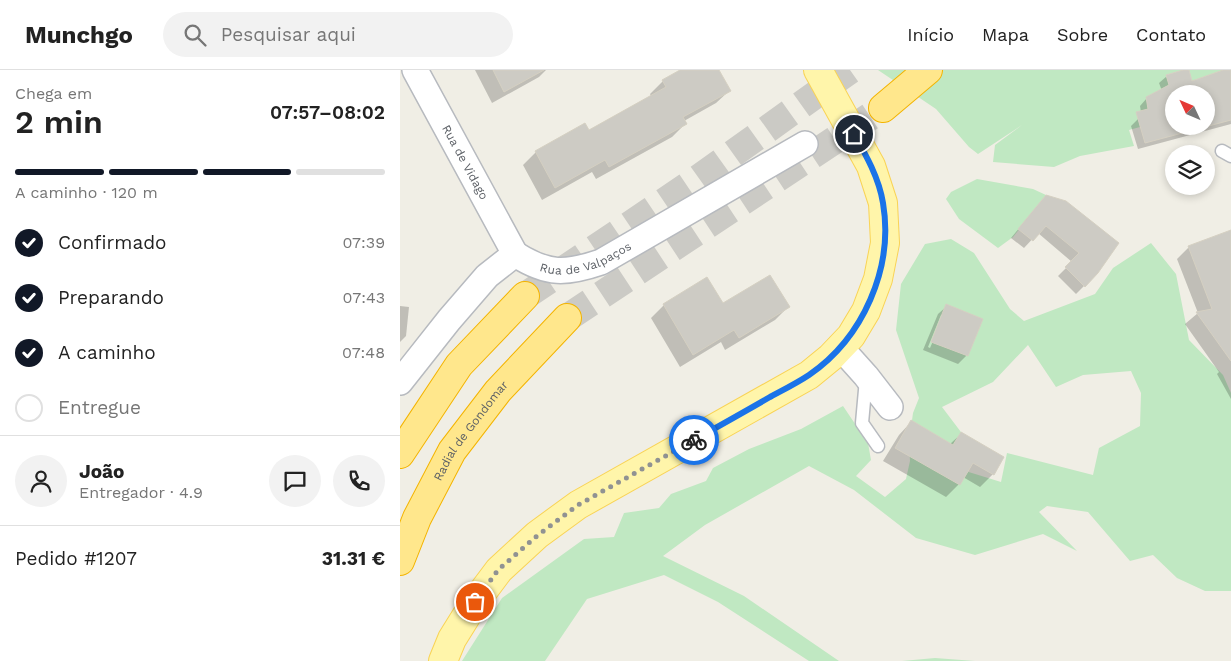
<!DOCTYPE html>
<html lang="pt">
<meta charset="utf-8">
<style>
body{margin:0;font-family:"Work Sans",sans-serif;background:#f2f2f2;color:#222;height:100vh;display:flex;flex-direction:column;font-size:19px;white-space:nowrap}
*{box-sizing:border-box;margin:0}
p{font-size:16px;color:#767676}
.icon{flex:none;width:28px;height:28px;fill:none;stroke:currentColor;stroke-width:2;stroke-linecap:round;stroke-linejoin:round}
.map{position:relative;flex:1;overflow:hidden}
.drawer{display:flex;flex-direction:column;background:#fff;width:400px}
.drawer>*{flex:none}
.needle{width:32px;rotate:314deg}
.tools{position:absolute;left:765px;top:15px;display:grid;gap:10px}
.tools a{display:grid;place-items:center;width:50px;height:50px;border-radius:50%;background:#fff;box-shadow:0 2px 8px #0003;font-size:25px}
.pin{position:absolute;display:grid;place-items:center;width:42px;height:42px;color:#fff;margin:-21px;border:2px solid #fff;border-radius:50%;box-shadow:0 1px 5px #0007}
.courier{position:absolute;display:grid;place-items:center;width:50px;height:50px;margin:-25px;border:4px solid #1a73e8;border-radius:50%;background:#fff;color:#222;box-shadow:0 1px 6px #0007}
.summary em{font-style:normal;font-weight:600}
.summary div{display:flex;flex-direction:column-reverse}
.summary{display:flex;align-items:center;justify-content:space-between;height:85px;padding:0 15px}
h1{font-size:32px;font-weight:600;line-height:38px}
.bar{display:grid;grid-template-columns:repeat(4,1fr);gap:8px 5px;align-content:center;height:60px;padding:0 15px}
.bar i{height:6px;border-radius:4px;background:#e0e0e0}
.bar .selected{background:#111827}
.bar p{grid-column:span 4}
.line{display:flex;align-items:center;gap:12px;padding:0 15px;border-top:1px solid #e0e0e0}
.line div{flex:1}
.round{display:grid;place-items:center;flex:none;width:52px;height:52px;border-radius:26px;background:#f2f2f2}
ol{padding:0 15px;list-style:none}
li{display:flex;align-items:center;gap:15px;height:55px}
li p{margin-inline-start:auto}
li .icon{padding:5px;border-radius:50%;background:#111827;color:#fff;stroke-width:4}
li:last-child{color:#767676}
li i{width:28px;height:28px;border:2px solid #e0e0e0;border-radius:50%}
header{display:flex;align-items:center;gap:30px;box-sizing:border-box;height:70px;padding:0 25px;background:#fff;border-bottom:1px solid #e0e0e0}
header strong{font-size:24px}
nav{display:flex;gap:28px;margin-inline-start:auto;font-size:18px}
.search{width:350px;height:45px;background:#f2f2f2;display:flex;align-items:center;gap:12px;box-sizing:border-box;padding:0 18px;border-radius:28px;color:#767676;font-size:19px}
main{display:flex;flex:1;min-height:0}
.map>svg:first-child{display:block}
.green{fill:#c0e8c2;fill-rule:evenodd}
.shadow{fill:#0003;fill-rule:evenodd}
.building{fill:#cdcbc4;stroke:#d5d0c2;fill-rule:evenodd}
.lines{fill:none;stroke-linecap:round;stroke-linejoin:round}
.highway-tunnel{stroke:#cbcac5;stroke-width:28;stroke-dasharray:28 14;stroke-linecap:butt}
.lane-casing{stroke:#b7babf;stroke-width:15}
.street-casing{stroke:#b7babf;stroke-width:28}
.primary-casing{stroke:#f9d355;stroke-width:30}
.highway-casing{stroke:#f4b400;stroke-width:30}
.lane{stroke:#fff;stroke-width:12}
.street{stroke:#fff;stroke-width:25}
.primary{stroke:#fff5aa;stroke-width:28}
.highway{stroke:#ffe78c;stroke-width:28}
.done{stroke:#909292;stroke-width:5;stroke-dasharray:0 9}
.route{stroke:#1a73e8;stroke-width:6}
.labels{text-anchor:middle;stroke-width:4;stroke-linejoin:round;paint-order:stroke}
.street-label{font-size:12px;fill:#5c6066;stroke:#fff}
</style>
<header>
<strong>Munchgo</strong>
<div class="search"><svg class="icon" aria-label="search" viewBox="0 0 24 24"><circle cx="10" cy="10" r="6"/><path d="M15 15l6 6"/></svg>Pesquisar aqui</div>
<nav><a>Início</a><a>Mapa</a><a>Sobre</a><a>Contato</a></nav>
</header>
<main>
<section class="drawer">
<div class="summary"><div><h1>2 min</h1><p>Chega em</p></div><em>07:57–08:02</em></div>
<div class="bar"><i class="selected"></i><i class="selected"></i><i class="selected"></i><i></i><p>A caminho · 120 m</p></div>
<ol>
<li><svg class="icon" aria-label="check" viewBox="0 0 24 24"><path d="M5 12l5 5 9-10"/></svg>Confirmado<p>07:39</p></li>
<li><svg class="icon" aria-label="check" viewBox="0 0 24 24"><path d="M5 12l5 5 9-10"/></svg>Preparando<p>07:43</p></li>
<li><svg class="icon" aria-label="check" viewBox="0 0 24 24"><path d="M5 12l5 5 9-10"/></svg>A caminho<p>07:48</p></li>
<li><i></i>Entregue</li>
</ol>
<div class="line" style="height:90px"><a class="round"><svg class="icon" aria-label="person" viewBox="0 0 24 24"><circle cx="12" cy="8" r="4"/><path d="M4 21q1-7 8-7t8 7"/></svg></a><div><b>João</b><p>Entregador · 4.9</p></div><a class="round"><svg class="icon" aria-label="chat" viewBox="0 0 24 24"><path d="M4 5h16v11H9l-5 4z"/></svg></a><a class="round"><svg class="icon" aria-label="phone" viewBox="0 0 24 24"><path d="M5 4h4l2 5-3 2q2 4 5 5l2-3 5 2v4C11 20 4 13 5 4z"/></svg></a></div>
<div class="line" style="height:65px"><div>Pedido #1207</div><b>31.31 €</b></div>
</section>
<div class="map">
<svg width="831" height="591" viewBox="0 0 831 591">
<rect width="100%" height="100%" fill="#f0eee5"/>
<g class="green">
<polygon points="478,0 783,0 766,5 769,15 750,45 738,48 740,57 729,60 734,76 680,86 654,97 593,92 595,75 622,55 578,84 569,77 536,39"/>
<polygon points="789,0 823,0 792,11"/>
<polygon points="577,109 633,119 646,125 613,167 598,178 559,149 546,129 551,122"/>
<path d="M551 169 574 183 610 239 624 251 695 224 713 198 751 173 776 204 789 270 823 305 831 323V521H805L777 508 753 485 730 491 688 442 647 436 639 442 677 481 643 464 575 485 516 468 454 420 409 396 305 455 263 486 344 526 439 591H409L318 532 264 505 187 529 145 591H62L102 528 184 469 214 467 224 443 259 438 271 424 306 411 313 398 349 379 401 359 443 336 468 373 471 390 456 406 485 427 506 409 510 391 509 372 513 343 519 328 496 260 501 214 525 174ZM628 275 656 317 683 305 731 301 741 323 740 356 699 378 693 405 607 383 601 412 559 399 567 370 542 337 593 312Z"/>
<polygon points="535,588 575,591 502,591"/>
</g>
<g class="shadow">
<polygon points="75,0 146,0 139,7 92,33"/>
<polygon points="283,0 318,0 329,21 316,33 284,51 285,54 272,67 196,109 192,102 142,130 123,95 136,82 188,61 251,26 250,24 263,11"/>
<path d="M788 0 791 13 830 0 831 54 738 79 731 56 738 49 742 48 740 36 747 28 762 21 759 13 767 6ZM774 24H806V56H774Z"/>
<polygon points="639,134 697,203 676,224 658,206 672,192 638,163 624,178 611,168"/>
<polygon points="831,161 831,329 817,304 819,302 785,254 798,243 777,189 789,177"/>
<polygon points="264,235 322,235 388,237 375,250 325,280 321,272 280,297 251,248"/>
<polygon points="0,236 9,237 6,266 0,272"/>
<path d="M547 236 567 285 558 294 523 280 538 244ZM541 245H544L530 278 528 277Z"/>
<polygon points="511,352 550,374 561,364 593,404 580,417 563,407 559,414 546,427 483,391 499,365"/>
</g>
<g class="building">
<polygon points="93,0 144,0 104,22"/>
<polygon points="280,0 319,0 331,21 283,47 287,54 209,97 205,90 155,118 135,81 185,53 189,60 266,17 262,10"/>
<path d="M783 0H789L792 11 823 0H831V50L745 73 736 42 748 39 746 27 769 15 766 5ZM774 24H806V56H774Z"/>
<polygon points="646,125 666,131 719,173 698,203 685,217 665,197 679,183 646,156 633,171 618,159"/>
<polygon points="831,160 831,291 796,242 812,239 788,176"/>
<polygon points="370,205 390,237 339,268 334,260 293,285 263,234 307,207 323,233"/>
<polygon points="546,234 583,249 568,286 531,272"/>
<polygon points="511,350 553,375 561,362 604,387 594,405 573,393 560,415 495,378"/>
</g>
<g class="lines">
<g class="highway-tunnel">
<polyline points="125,226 292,113 450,0"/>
<polyline points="167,248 483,38"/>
</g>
<g class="lane-casing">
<g id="lane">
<polyline points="822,81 831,86"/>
<polyline points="466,309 462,353 478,376"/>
</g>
</g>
<g class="street-casing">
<g id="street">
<path id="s1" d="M15 0 115 184"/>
<polyline points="440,277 466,306 490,337"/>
<path id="s2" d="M0 312 49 250 87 206 115 184C148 205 166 204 201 192L405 74"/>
</g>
</g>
<g class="primary-casing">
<polyline id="primary" points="43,591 52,569 75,532 99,500 137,465 178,435 409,305 431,287 451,266 466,241 478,209 485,173 483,133 471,96 418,0"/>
</g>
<g class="highway-casing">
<g id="highway">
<polyline points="483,38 528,0"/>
<polyline points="0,384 59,295 125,226"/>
<path id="s3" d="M0 491 17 448 52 381 98 321 167 248"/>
</g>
</g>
<use href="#lane" class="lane"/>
<use href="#street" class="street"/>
<use href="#primary" class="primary"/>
<use href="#highway" class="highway"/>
</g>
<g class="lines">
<polyline class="done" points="75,532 98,500 138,465 178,435 294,370"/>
<path class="route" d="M294 370C319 356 344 342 370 327 383 320 397 313 409 305 463 268 494 198 483 133 479 108 466 85 454 64"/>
</g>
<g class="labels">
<g class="street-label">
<text dy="4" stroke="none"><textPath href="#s1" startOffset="105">Rua de Vidago</textPath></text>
<text dy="4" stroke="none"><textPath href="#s2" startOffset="249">Rua de Valpaços</textPath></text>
<text dy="4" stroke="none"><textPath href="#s3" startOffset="149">Radial de Gondomar</textPath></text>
</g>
</g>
</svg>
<div class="tools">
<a><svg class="needle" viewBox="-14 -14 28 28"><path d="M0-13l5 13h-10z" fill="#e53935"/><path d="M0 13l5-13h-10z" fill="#767676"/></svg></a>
<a><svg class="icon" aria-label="layers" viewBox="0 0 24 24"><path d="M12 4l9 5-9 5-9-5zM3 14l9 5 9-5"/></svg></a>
</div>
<div class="pin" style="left:75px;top:532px;background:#ea580c"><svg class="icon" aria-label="bag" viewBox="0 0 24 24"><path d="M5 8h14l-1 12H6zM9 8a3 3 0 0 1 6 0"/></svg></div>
<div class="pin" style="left:454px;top:64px;background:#1f2937"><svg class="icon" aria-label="home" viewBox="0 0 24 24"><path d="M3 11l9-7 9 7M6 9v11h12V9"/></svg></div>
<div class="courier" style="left:294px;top:370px"><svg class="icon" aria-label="bike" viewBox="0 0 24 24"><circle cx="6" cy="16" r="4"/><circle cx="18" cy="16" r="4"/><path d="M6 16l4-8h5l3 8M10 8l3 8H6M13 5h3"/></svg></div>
</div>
</main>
